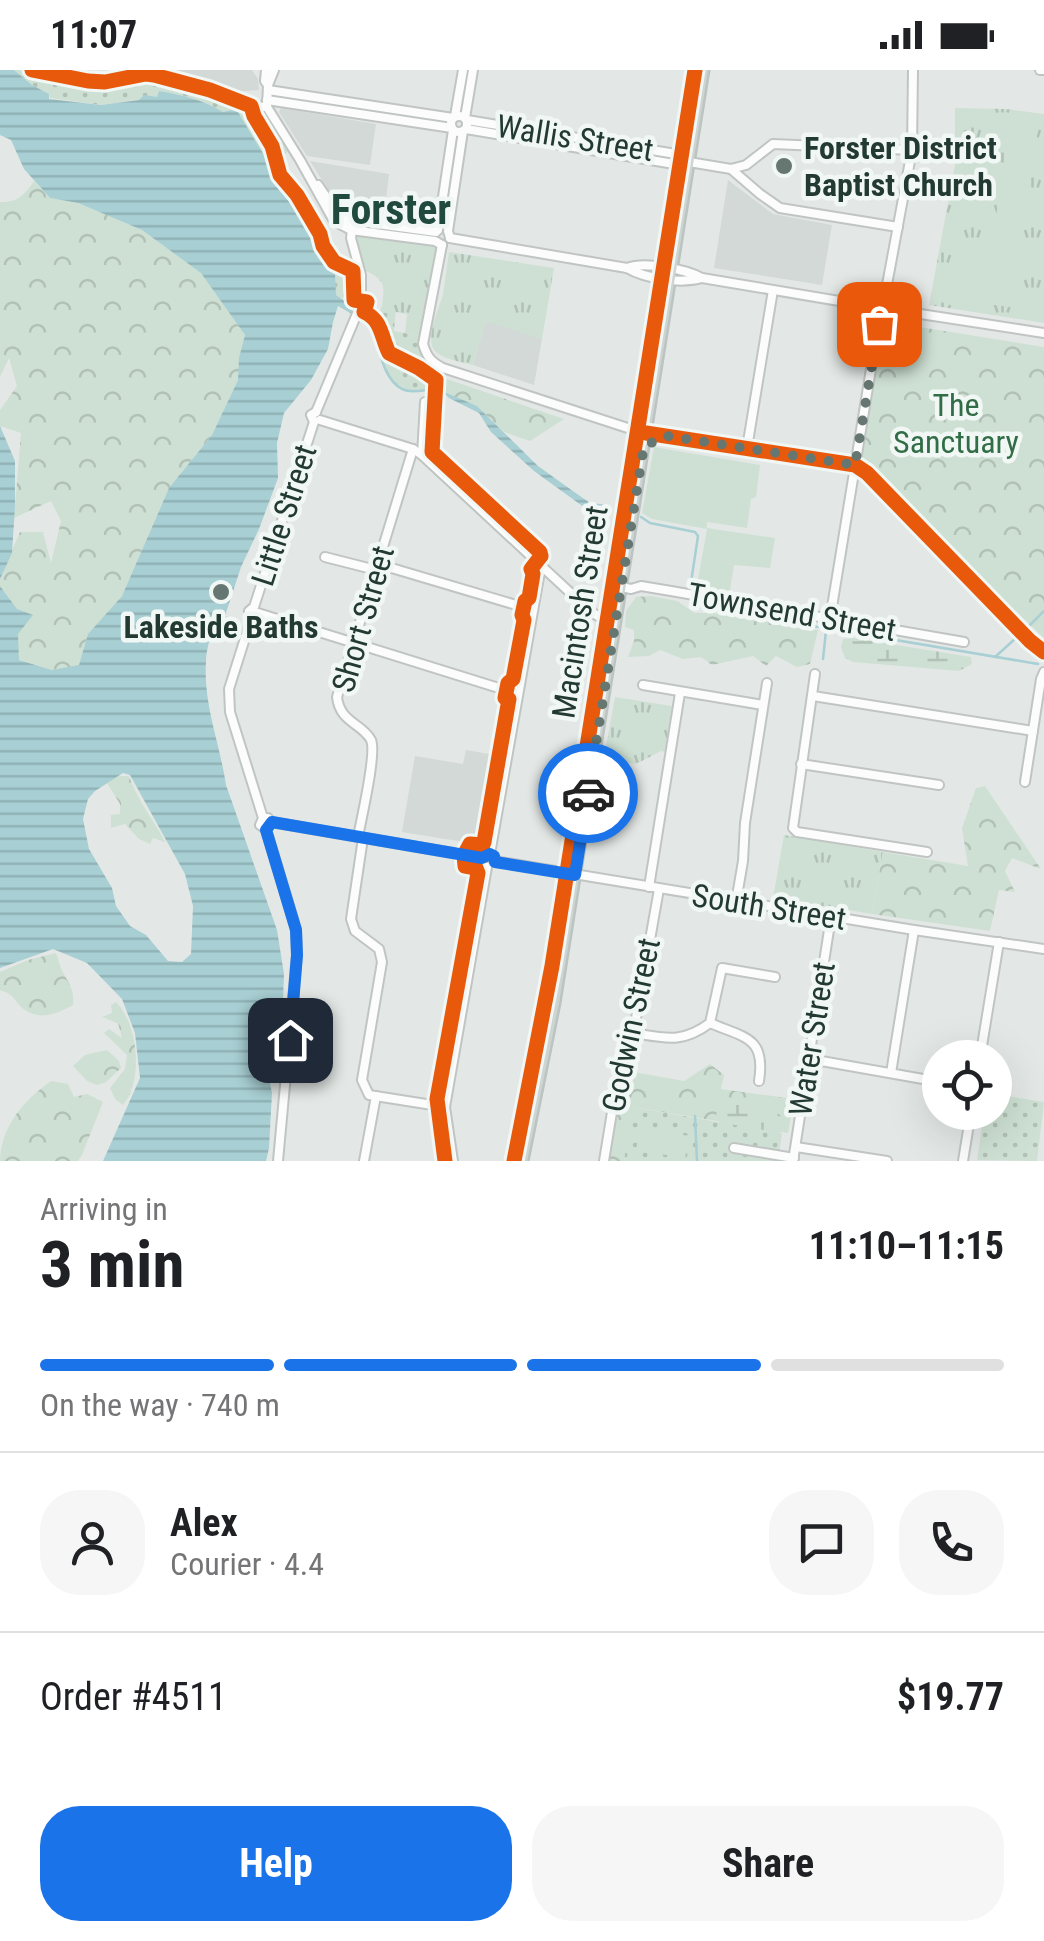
<!DOCTYPE html>
<meta charset="utf-8">
<style>
body{margin:0;font-family:"Roboto Condensed",sans-serif;background:#f6f6f6;color:#202124;height:100vh;display:flex;flex-direction:column;font-size:38px;white-space:nowrap}
*{box-sizing:border-box;margin:0}
p{font-size:32px;color:#757577}
.icon{flex:none;width:55px;height:55px;fill:none;stroke:currentColor;stroke-width:2;stroke-linecap:round;stroke-linejoin:round}
.map{position:relative;height:1091px;overflow:hidden}
.details{display:flex;flex-direction:column;background:#fff;flex:1}
.details>*{flex:none}
.buttons{position:absolute;left:922px;top:970px;display:grid;gap:20px}
.buttons a{display:grid;place-items:center;width:90px;height:90px;border-radius:50%;background:#fff;box-shadow:0 10px 40px #0002;font-size:50px}
.pin{position:absolute;display:grid;place-items:center;width:85px;height:85px;color:#fff;margin:-42px;border-radius:20px;box-shadow:0 5px 15px #0006}
.courier{position:absolute;display:grid;place-items:center;width:100px;height:100px;margin:-50px;border:8px solid #1a73e8;border-radius:50%;background:#fff;color:#222;box-shadow:0 2px 12px #0007}
.head em{font-style:normal;font-weight:700}
.head div{display:flex;flex-direction:column-reverse}
.head{display:flex;align-items:center;justify-content:space-between;height:170px;padding:0 40px}
h1{font-size:65px;font-weight:700;line-height:75px}
.bar{display:grid;grid-template-columns:repeat(4,1fr);gap:15px 10px;align-content:center;height:120px;padding:0 40px}
.bar i{height:12px;border-radius:8px;background:#e0e0e0}
.bar .active{background:#1a73e8}
.bar p{grid-column:span 4}
.line{display:flex;align-items:center;gap:25px;padding:0 40px;border-top:2px solid #e0e0e0}
.line div{flex:1}
.round{display:grid;place-items:center;flex:none;width:105px;height:105px;border-radius:40px;background:#f6f6f6}
.primary-button{display:flex;gap:20px;margin-top:auto;padding:20px 40px}
.primary-button a{flex:1;height:115px;border-radius:40px;background:#1a73e8;color:#fff;font-size:40px;font-weight:700;line-height:115px;text-align:center}
.primary-button a+a{background:#f6f6f6;color:#202124}
.status{display:flex;justify-content:space-between;align-items:center;height:70px;padding:0 50px;background:#fff;direction:ltr}
.status svg{height:28px;fill:currentColor}
.map>svg:first-child{display:block}
.built{fill:#d2d9d6}
.grass{fill:url(#grass-tufts)}
.forest{fill:url(#forest-crowns)}
.wetland{fill:url(#wetland-marsh)}
.park{fill:url(#park-dots)}
.pitch{fill:#cee0d3}
.water{fill:url(#water-rules);fill-rule:evenodd}
.lines{fill:none;stroke-linecap:round;stroke-linejoin:round}
.stream{stroke:#a8cfd3;stroke-width:2.5}
.minor-casing{stroke:#c0c5c3;stroke-width:12}
.major-casing{stroke:#bcc4c2;stroke-width:15}
.minor{stroke:#fbfcfb;stroke-width:8}
.major{stroke:#ced4d2;stroke-width:10}
.cycleway-casing{stroke:#f1f7f4;stroke-width:21}
.cycleway{stroke:#e8590c;stroke-width:15}
.done{stroke:#667772;stroke-width:10;stroke-dasharray:0 18}
.route{stroke:#1a73e8;stroke-width:12}
.poi-dot{fill:#667772;stroke:#f1f7f4;stroke-width:4}
.labels{text-anchor:middle;stroke-width:9;stroke-linejoin:round;paint-order:stroke}
.street-label{font-size:32px;fill:#233a33;stroke:#f1f7f4}
.poi-label{font-size:32px;font-weight:bold;fill:#233a33;stroke:#f1f7f4;text-anchor:start}
.park-label{font-size:32px;fill:#316d46;stroke:#f1f7f4}
.district-label{font-size:42px;font-weight:bold;fill:#214a3e;stroke:#f1f7f4}
</style>
<div class="status"><b>11:07</b><svg viewBox="0 0 49 12"><path d="M0 12V9h3v3zM5 12V6h3v6zM10 12V3h3v9zM15 12V0h3v12zM26 1h20v11H26zM47 4h2v5h-2z"/></svg></div>
<div class="map">
<svg width="1044" height="1091" viewBox="0 0 1044 1091">
<defs>
<pattern id="grass-tufts" width="24" height="20" patternUnits="userSpaceOnUse" patternTransform="scale(2.5)"><rect width="24" height="20" fill="#cee0d3"/><path d="M3 7l-1-3M5 7V3M7 7l1-3M15 17l-1-3M17 17v-4M19 17l1-3" fill="none" stroke="#b1c1b6"/></pattern>
<pattern id="forest-crowns" width="20" height="18" patternUnits="userSpaceOnUse" patternTransform="scale(2.5)"><rect width="20" height="18" fill="#cee0d3"/><path d="M2 6a3 3 0 1 1 6 0M12 15a3 3 0 1 1 6 0" fill="none" stroke="#b1c1b6"/></pattern>
<pattern id="wetland-marsh" width="20" height="14" patternUnits="userSpaceOnUse" patternTransform="scale(2.5)"><rect width="20" height="14" fill="#cee0d3"/><path d="M1 5h8M5 5V1M11 12h8M15 12V8" fill="none" stroke="#b1c1b6"/></pattern>
<pattern id="park-dots" width="8" height="8" patternUnits="userSpaceOnUse" patternTransform="scale(2.5)"><rect width="8" height="8" fill="#cee0d3"/><path d="M2 2h.1M6 6h.1" fill="none" stroke="#b1c1b6" stroke-width="1.8" stroke-linecap="round"/></pattern>
<pattern id="water-rules" width="6" height="5" patternUnits="userSpaceOnUse" patternTransform="scale(2.5)"><rect width="6" height="5" fill="#a8cfd3"/><path d="M0 2.5h6" fill="none" stroke="#90b2b6"/></pattern>
</defs>
<rect width="100%" height="100%" fill="#e3e8e6"/>
<g class="built">
<polygon points="162,0 252,0 258,9 259,20 233,22 199,7"/>
<polygon points="281,38 376,54 370,95 307,86 279,42"/>
<polygon points="310,91 389,104 384,147 341,140"/>
<polygon points="728,110 773,144 832,155 822,215 714,198"/>
<polygon points="486,250 542,269 534,315 473,295"/>
<polygon points="466,680 500,686 483,775 402,762 415,686 463,694"/>
</g>
<g class="grass">
<polygon points="955,38 1006,39 1044,44 1044,253 929,235 955,95"/>
<path d="M359 164 442 175 424 267 405 263 407 244 396 242 395 249H392L382 235C385 215 385 210 366 201L356 168Z"/>
<path d="M449 182 554 198 542 269 486 251 473 295C462 292 441 289 434 280 425 267 440 237 443 224 445 210 447 196 449 182Z"/>
<polygon points="615,627 672,636 665,682 661,681 636,694 604,688"/>
<polygon points="784,765 883,782 872,844 773,828"/>
</g>
<g class="forest">
<path d="M34 111 50 128 78 133 142 160 201 202 245 265 238 310 212 365 169 418 122 526 88 564 79 596 52 600 17 589V539L0 516V509L20 462H43L51 493 61 451 51 431 14 448 21 363 0 356V340L17 316 9 288 0 307V132C19 132 24 125 34 111Z"/>
<polygon points="890,254 901,254 1044,277 1044,568 952,481 860,390 884,258"/>
<polygon points="441,307 564,349 530,371 504,362 477,336 434,319"/>
<polygon points="651,526 677,531 695,543 713,543 818,560 810,594 797,597 776,586 766,596 753,586 712,595 701,587 683,589 660,580 649,586 628,587 634,571 634,560 625,557 626,541 636,527"/>
<path d="M119 706H129C137 730 154 750 165 772L153 768 150 774 139 769 125 754 111 758V745L120 744V734L107 713Z"/>
<polygon points="985,716 1041,799 1012,788 1005,801 1015,822 999,820 990,861 872,844 883,782 968,796 962,758 976,718"/>
<path d="M56 883C58 888 59 893 61 898 67 912 75 918 73 935 59 943 40 951 25 940 14 932 16 925 0 920V902L28 890Z"/>
<path d="M116 932C138 953 144 1011 123 1035L115 1029 110 1018 125 999 127 985 104 963 109 959 122 968 118 953 102 947 112 943 111 935Z"/>
<polygon points="107,980 119,991 121,998 106,1012 97,1015 87,1011 73,996 85,985"/>
<polygon points="710,994 724,1005 721,1019 794,1029 788,1063 633,1037 624,1091 607,1091 616,1037 634,1002 684,1011"/>
<path d="M51 1011 68 1014 74 1027 87 1024 103 1032 82 1085 78 1091H0C1 1056 24 1030 51 1011Z"/>
</g>
<g class="wetland">
<polygon points="853,568 971,587 972,594 959,601 853,592 845,588 841,577 843,569"/>
<path d="M736 1032C760 1034 776 1033 788 1057 773 1073 742 1061 722 1058L716 1044 720 1037Z"/>
</g>
<g class="park">
<path d="M14 0H42L88 11 146 4 267 37 293 78 279 88V91L337 187 341 189 352 187 356 209 354 233 335 225V203L238 42 231 40 222 42C202 29 184 25 159 21L158 27 101 35 50 28 49 24 32 15Z"/>
<path d="M382 235 395 249 394 261 424 267 436 310 434 319C368 331 390 276 363 242V239L379 244Z"/>
<polygon points="995,1024 1044,1032 1037,1091 977,1090 984,1043 995,1042"/>
<polygon points="632,1037 782,1063 778,1091 624,1091"/>
</g>
<g class="pitch">
<polygon points="1012,48 1039,53 1021,169 993,165"/>
<polygon points="968,85 1000,90 991,146 959,141"/>
<polygon points="954,171 1025,180 1016,238 946,228"/>
<polygon points="654,377 760,395 756,427 751,429 747,458 707,452 707,458 775,468 770,498 734,495 729,527 696,521 707,459 652,449 642,443"/>
<polygon points="640,1057 689,1066 685,1088 636,1080"/>
</g>
<g class="water">
<path d="M0 0H14L32 15 49 24V29L101 35 139 30 144 25 157 27 159 21C183 25 201 29 223 42L231 40 238 42 335 203 336 225 366 245 374 260 364 251 338 236 333 252 328 279 311 310 284 343 277 373 278 408 259 459 241 497 222 555 214 553C211 566 206 579 206 592 203 634 220 674 226 715L277 860 284 904 283 930 275 952 276 969 267 998 272 1023 269 1078 266 1091H103L140 1008 135 963 122 929 87 893 53 879 0 898V516L17 539 33 545 18 564 19 590 52 600 79 595 88 564 122 526 169 418 212 365 238 310 239 288 245 265 201 203 142 160 78 133 50 128 24 99 11 70 0 65ZM123 703 130 705 185 804 193 836 191 884 182 892 168 891 146 865 130 856 116 836 112 818 89 779 83 749 88 729 95 721Z"/>
<polygon points="442,321 477,336 538,396 570,419 590,433 610,435 612,438 609,445 592,443 534,401 491,362 479,343 449,328"/>
<polygon points="0,356 15,391 15,436 12,483 0,509"/>
</g>
<g class="lines">
<g class="stream">
<path d="M367 246C378 266 380 308 402 319 415 325 429 317 442 321"/>
<polyline points="641,447 650,453 695,462 698,466 690,519"/>
<polyline points="694,536 1038,594"/>
<polyline points="1029,556 1044,541"/>
<polyline points="995,587 1016,568"/>
<polyline points="823,589 826,561"/>
<polyline points="695,1046 697,1091"/>
</g>
<g class="minor-casing">
<g id="minor">
<path d="M42 0C62 7 84 13 106 12 122 10 138 4 154 5L210 20 251 36 267 37"/>
<polyline points="266,0 265,11 268,15 267,37 300,90 334,151 351,160 435,171 442,175"/>
<polyline points="1040,0 1044,0"/>
<polyline points="268,15 274,0"/>
<polyline points="268,20 453,48"/>
<polyline points="267,30 452,58"/>
<circle cx="459" cy="54" r="8"/>
<polyline points="455,46 463,0"/>
<polyline points="465,48 473,0"/>
<polyline points="467,50 682,85"/>
<polyline points="466,59 680,95"/>
<polyline points="689,92 731,99 746,95 773,74 912,80"/>
<polyline points="731,99 760,124 780,138 898,157"/>
<polyline points="318,115 341,149 436,162"/>
<polyline points="438,160 453,60"/>
<path d="M450 168 627 198C646 209 681 214 702 208"/>
<polyline points="450,168 448,161 463,61"/>
<path d="M442 175 423 274C427 287 431 292 443 298L637 361 855 395 867 403 1030 571 1044 582"/>
<path d="M627 198C645 191 685 199 702 208L875 237"/>
<polyline points="884,231 912,80 913,0"/>
<polyline points="888,239 1044,263"/>
<polyline points="316,342 361,234 361,205 351,168 353,151"/>
<polyline points="320,350 413,379 422,385 591,542 598,546 611,549"/>
<polyline points="747,378 773,220"/>
<polyline points="422,385 425,332"/>
<polyline points="325,487 376,500"/>
<polyline points="378,494 533,540"/>
<polyline points="621,517 631,519 641,516 671,521 964,572"/>
<polyline points="258,543 518,624"/>
<polyline points="830,549 880,244"/>
<polyline points="216,550 232,554"/>
<polyline points="815,604 793,758 797,762 927,782"/>
<polyline points="643,615 763,635"/>
<polyline points="813,626 1033,661"/>
<polyline points="801,694 939,715"/>
<polyline points="1025,712 1041,609 1044,602"/>
<polyline points="263,748 268,748 271,752 482,788"/>
<path d="M358 767C361 750 377 683 371 670 362 653 340 653 337 627L413 379"/>
<polyline points="363,768 351,849 355,861 379,879 382,892 362,1010 369,1025 445,1037"/>
<polyline points="490,784 541,496"/>
<polyline points="495,791 914,860 1044,879"/>
<polyline points="649,817 680,623"/>
<polyline points="736,832 743,791 745,753 767,613"/>
<path d="M710 953C745 968 766 967 759 1011"/>
<path d="M633 963C665 968 682 974 710 953L722 898 775 907"/>
<polyline points="980,988 999,872"/>
<polyline points="810,989 940,1012"/>
<polyline points="891,1003 914,860"/>
<polyline points="796,1077 887,1091"/>
<polyline points="734,1078 794,1088"/>
<polyline points="278,1091 297,885 296,859 266,759 260,755 263,748 230,642 229,619 252,546 249,541 254,537 314,352 311,345 316,342"/>
<polyline points="364,1091 376,1026"/>
<polyline points="453,1091 445,1037 487,797"/>
<polyline points="604,1091 613,1036 627,999 659,819"/>
<polyline points="793,1091 831,847"/>
<polyline points="963,1091 971,1042"/>
</g>
</g>
<g class="major-casing">
<g id="major">
<polyline points="514,1091 552,896 695,0"/>
<polyline points="522,1091 554,933 703,0"/>
</g>
</g>
<use href="#minor" class="minor"/>
<use href="#major" class="major"/>
<g class="cycleway-casing">
<g id="cycleway">
<path d="M32 0 88 11 105 12 146 4 154 5 210 20 251 36 254 46 272 76 280 105 297 125 320 164 323 176 334 192 353 201 354 230 367 232 364 242C382 250 381 267 389 283L419 298 436 310 432 382 540 482 541 486 531 499 533 504 529 528 525 531 522 545 524 550 513 609 508 613 505 628 509 629 484 772 483 775 470 774 464 785 465 796 476 798 478 803 437 1029 445 1091"/>
<polyline points="646,363 855,395 867,403 1030,571 1044,582"/>
<polyline points="514,1091 552,896 695,0"/>
</g>
</g>
<use href="#cycleway" class="cycleway"/>
</g>
<g class="lines">
<polyline class="done" points="588,723 644,376 667,366 855,395 879,254"/>
<polyline class="route" points="290,970 297,885 296,860 266,760 272,752 482,788 490,784 494,786 495,792 575,805 588,723"/>
</g>
<g class="poi-dot">
<circle cx="784" cy="96" r="10"/>
<circle cx="221" cy="522" r="10"/>
</g>
<g class="labels">
<g class="street-label">
<text transform="translate(575 68) rotate(9)" y="11">Wallis Street</text>
<text transform="translate(284 445) rotate(-72)" y="11">Little Street</text>
<text transform="translate(580 542) rotate(-81)" y="11">Macintosh Street</text>
<text transform="translate(792 542) rotate(10)" y="11">Townsend Street</text>
<text transform="translate(363 549) rotate(-74)" y="11">Short Street</text>
<text transform="translate(769 837) rotate(9)" y="11">South Street</text>
<text transform="translate(631 955) rotate(-78)" y="11">Godwin Street</text>
<text transform="translate(812 969) rotate(-81)" y="11">Water Street</text>
</g>
<g class="poi-label">
<text x="804" y="89">Forster District<tspan x="804" dy="37">Baptist Church</tspan></text>
<text x="221" y="568" text-anchor="middle">Lakeside Baths</text>
</g>
<g class="park-label">
<text x="956" y="346">The<tspan x="956" dy="37">Sanctuary</tspan></text>
</g>
<g class="district-label">
<text x="391" y="154">Forster</text>
</g>
</g>
</svg>
<div class="buttons">
<a><svg class="icon" aria-label="locate" viewBox="0 0 24 24"><circle cx="12" cy="12" r="6"/><path d="M12 2v4M12 18v4M2 12h4M18 12h4"/></svg></a>
</div>
<div class="pin" style="left:879px;top:254px;background:#ea580c"><svg class="icon" aria-label="bag" viewBox="0 0 24 24"><path d="M5 8h14l-1 12H6zM9 8a3 3 0 0 1 6 0"/></svg></div>
<div class="pin" style="left:290px;top:970px;background:#1f2937"><svg class="icon" aria-label="home" viewBox="0 0 24 24"><path d="M3 11l9-7 9 7M6 9v11h12V9"/></svg></div>
<div class="courier" style="left:588px;top:723px"><svg class="icon" aria-label="car" viewBox="0 0 24 24"><path d="M5 17H2v-5l4-1 3-4h7l3 4 3 1v5h-3M9 17h6M6 11h13"/><circle cx="7" cy="17" r="2"/><circle cx="17" cy="17" r="2"/></svg></div>
</div>
<section class="details">
<div class="head"><div><h1>3 min</h1><p>Arriving in</p></div><em>11:10–11:15</em></div>
<div class="bar"><i class="active"></i><i class="active"></i><i class="active"></i><i></i><p>On the way · 740 m</p></div>
<div class="line" style="height:180px"><a class="round"><svg class="icon" aria-label="person" viewBox="0 0 24 24"><circle cx="12" cy="8" r="4"/><path d="M4 21q1-7 8-7t8 7"/></svg></a><div><b>Alex</b><p>Courier · 4.4</p></div><a class="round"><svg class="icon" aria-label="chat" viewBox="0 0 24 24"><path d="M4 5h16v11H9l-5 4z"/></svg></a><a class="round"><svg class="icon" aria-label="phone" viewBox="0 0 24 24"><path d="M5 4h4l2 5-3 2q2 4 5 5l2-3 5 2v4C11 20 4 13 5 4z"/></svg></a></div>
<div class="line" style="height:130px"><div>Order #4511</div><b>$19.77</b></div>
<div class="primary-button"><a>Help</a><a>Share</a></div>
</section>
